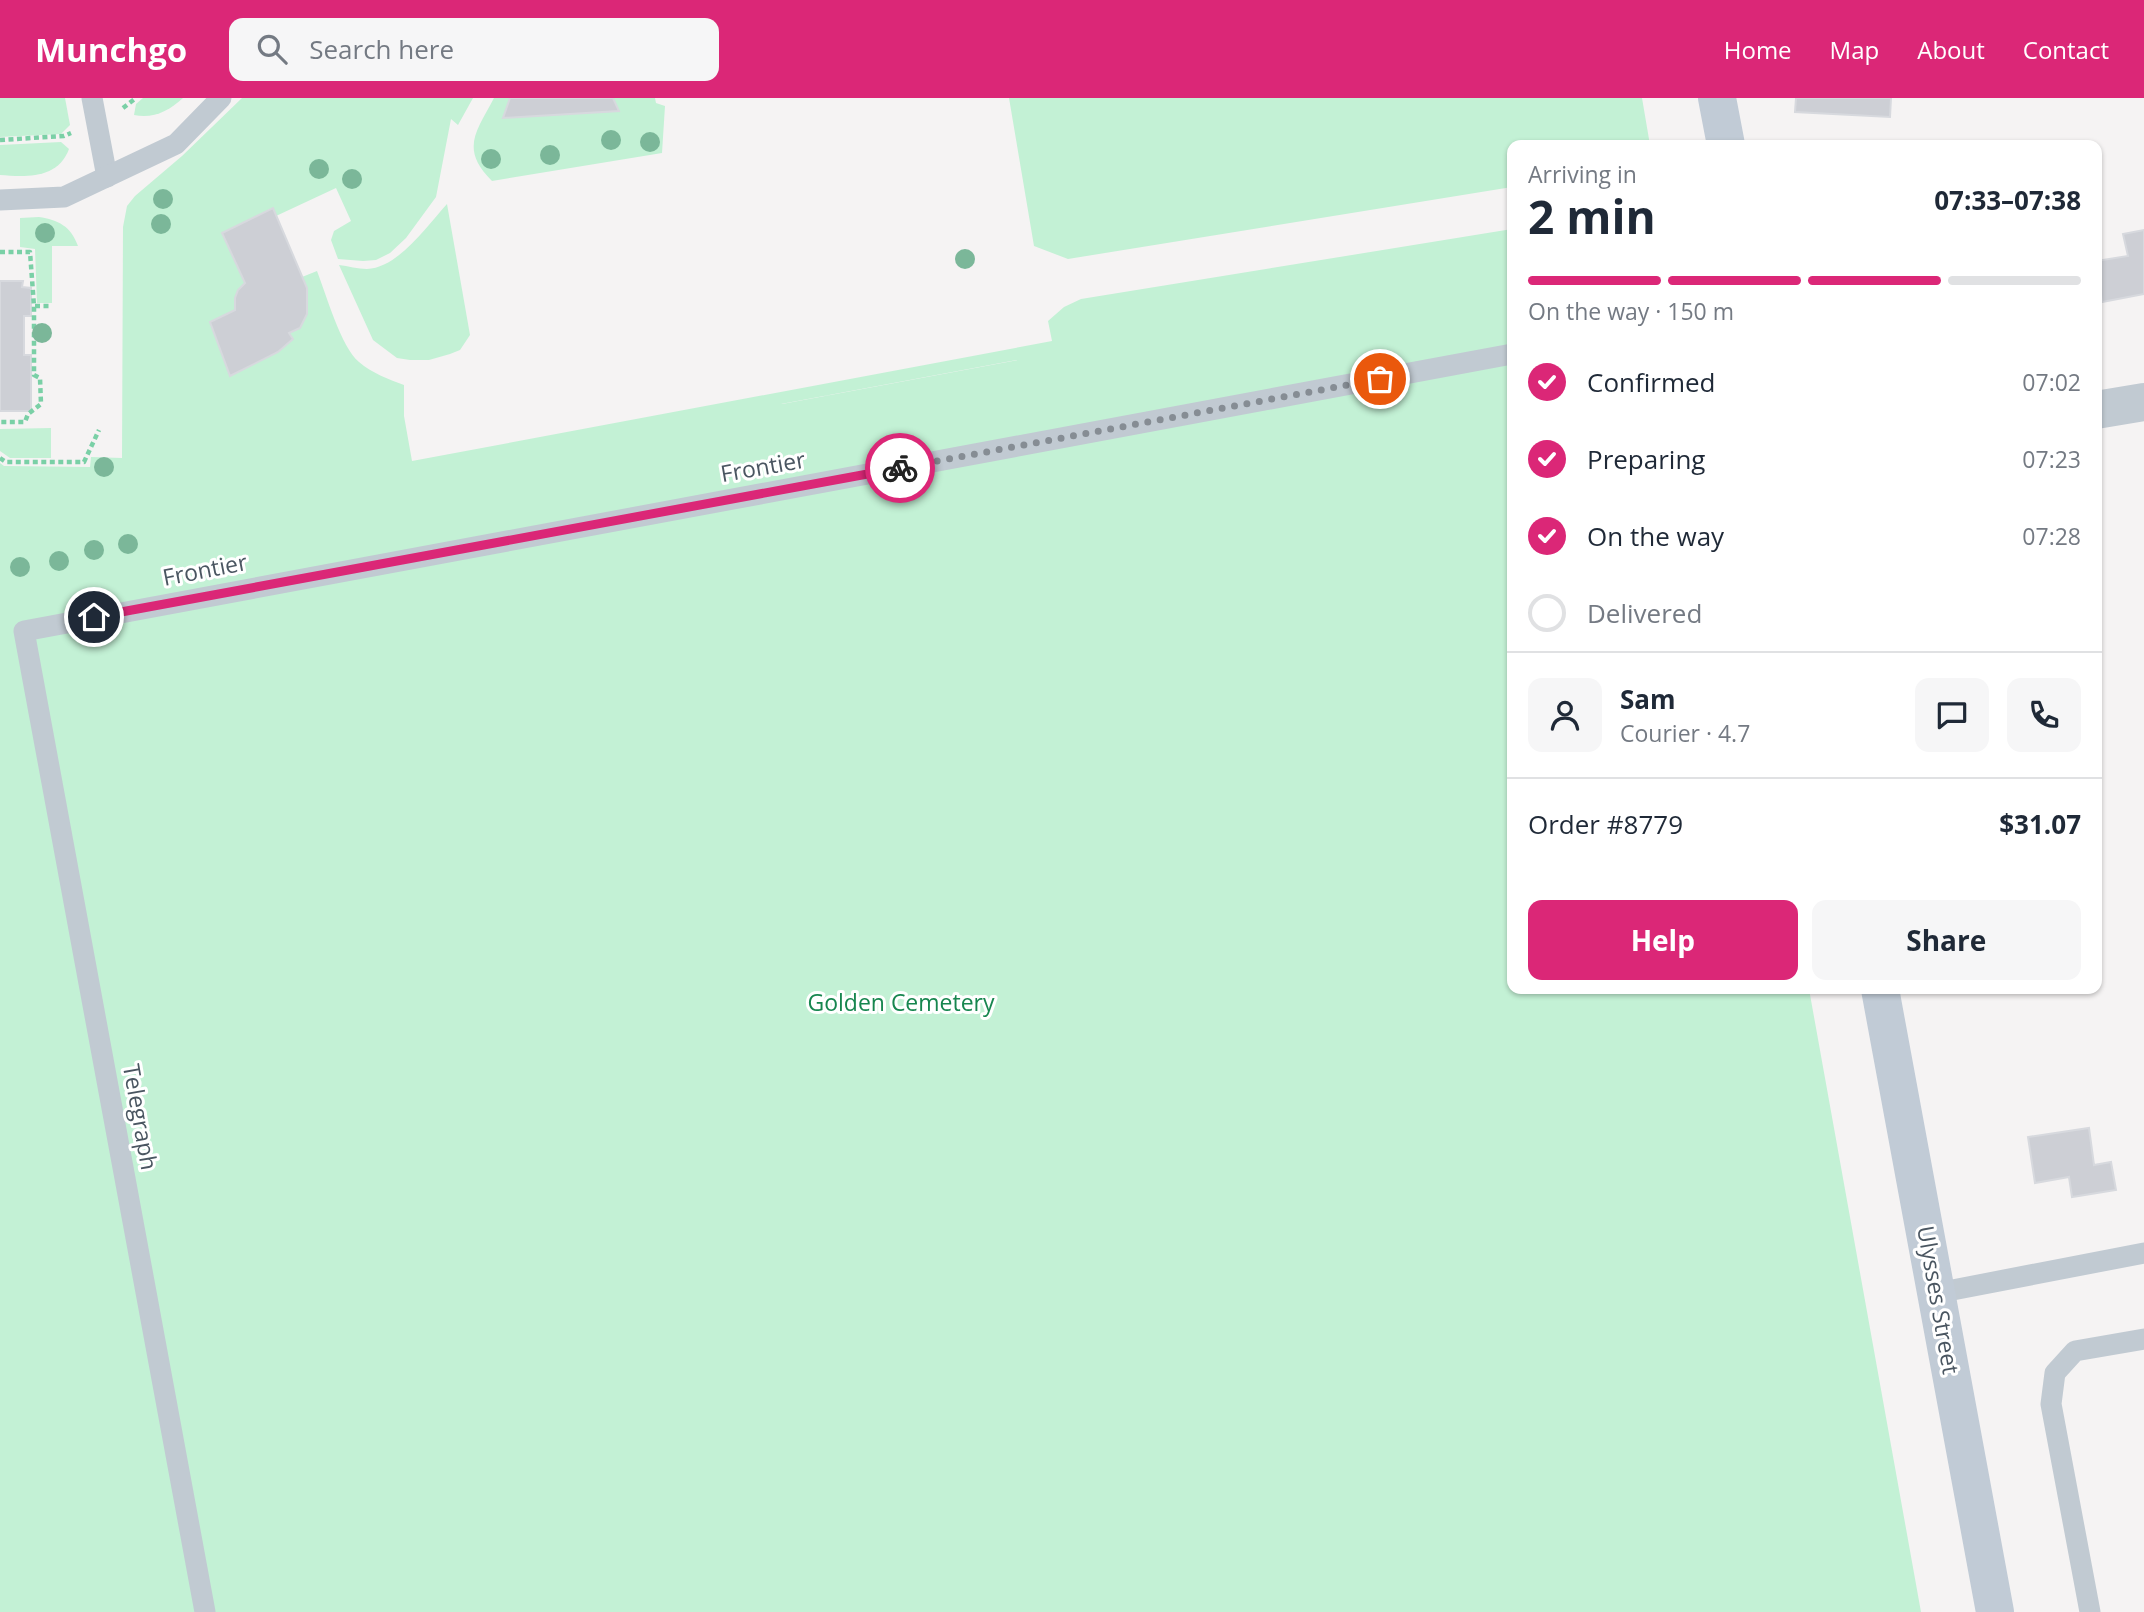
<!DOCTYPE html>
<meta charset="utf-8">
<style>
body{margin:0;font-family:"Open Sans",sans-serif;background:#f6f6f7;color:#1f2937;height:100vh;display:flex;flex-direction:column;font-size:26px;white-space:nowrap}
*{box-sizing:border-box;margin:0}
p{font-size:23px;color:#747a83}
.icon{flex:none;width:38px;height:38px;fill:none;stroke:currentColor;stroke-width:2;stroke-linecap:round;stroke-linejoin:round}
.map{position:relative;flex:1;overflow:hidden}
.sheet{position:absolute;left:1507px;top:42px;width:595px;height:854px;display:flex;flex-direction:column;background:#fff;border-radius:14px;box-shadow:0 2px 5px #0004}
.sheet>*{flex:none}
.pin{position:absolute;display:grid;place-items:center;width:60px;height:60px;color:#fff;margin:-30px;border:4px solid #fff;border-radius:50%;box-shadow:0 2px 7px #0007}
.courier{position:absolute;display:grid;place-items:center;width:70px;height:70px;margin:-35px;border:5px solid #db2777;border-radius:50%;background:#fff;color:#222;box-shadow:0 2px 9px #0007}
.overview em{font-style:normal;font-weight:700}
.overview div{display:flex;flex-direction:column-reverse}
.overview{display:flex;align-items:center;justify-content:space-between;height:119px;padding:0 21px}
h1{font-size:46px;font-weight:700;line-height:52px}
.bar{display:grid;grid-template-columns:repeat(4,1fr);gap:10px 7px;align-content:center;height:84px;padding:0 21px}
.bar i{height:9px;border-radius:5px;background:#e0e1e3}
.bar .current{background:#db2777}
.bar p{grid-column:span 4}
.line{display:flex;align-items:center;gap:18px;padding:0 21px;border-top:2px solid #e0e1e3}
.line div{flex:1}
.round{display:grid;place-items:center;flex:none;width:74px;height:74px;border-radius:14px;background:#f6f6f7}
ol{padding:0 21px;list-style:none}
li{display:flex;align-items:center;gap:21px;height:77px}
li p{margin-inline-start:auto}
li .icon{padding:7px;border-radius:50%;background:#db2777;color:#fff;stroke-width:4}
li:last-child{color:#747a83}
li i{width:38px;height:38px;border:4px solid #e0e1e3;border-radius:50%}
.button{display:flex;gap:14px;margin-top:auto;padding:14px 21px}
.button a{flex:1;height:80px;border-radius:14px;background:#db2777;color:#fff;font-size:28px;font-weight:700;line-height:80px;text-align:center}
.button a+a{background:#f6f6f7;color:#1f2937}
header{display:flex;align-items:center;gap:42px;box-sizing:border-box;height:98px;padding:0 35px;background:#db2777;color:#fff}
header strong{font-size:33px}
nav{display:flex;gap:38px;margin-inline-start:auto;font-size:24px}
.search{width:490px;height:63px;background:#f6f6f7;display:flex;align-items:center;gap:18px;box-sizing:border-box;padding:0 24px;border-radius:14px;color:#747a83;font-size:26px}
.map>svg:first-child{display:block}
.green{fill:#c3f1d5;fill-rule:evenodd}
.building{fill:#cdcfd5;stroke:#d7d9de;stroke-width:2}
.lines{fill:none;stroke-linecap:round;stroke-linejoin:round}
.path{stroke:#7ad0a6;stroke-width:4.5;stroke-dasharray:5 3.5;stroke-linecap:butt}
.lane{stroke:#c1cad2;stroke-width:21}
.street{stroke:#c1cad2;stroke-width:38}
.secondary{stroke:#c1cbd6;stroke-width:38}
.tree{fill:#7bb799}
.done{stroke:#868d94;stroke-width:7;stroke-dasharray:0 12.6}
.route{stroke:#db2777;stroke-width:9}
.labels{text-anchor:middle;stroke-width:6;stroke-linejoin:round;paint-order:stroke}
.street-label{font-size:23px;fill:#4a5661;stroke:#fff}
.park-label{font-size:23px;fill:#17864f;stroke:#fff}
</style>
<header>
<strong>Munchgo</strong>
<div class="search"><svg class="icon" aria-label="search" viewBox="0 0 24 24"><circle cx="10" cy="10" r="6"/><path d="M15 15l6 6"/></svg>Search here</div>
<nav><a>Home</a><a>Map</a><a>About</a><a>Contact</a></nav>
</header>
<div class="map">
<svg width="2144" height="1514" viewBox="0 0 2144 1514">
<rect width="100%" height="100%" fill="#f5f3f3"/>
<g class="green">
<polygon points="0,0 65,0 70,27 61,36 0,39"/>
<path d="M143 0H183C169 13 153 21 134 17L136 6Z"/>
<path d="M242 0H473L458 27 451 21 436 99 406 140 390 155 376 162 363 163 338 161 331 142 334 133 351 123 336 90 276 118 272 110 222 135 245 185C236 194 235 200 235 212L210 225 230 278 278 254 293 241 289 235 300 230C309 212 310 197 302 179L317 173C326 196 341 249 359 264 372 275 388 281 404 287V318L412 363 1052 243 1048 223 1064 209 1081 201 1512 131V891H1809L1921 1514H0V365L4 368 90 369 91 359 122 360 123 129 127 108 135 98 182 58ZM1377 195 781 306H782Z"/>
<path d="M494 0H510L504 20 619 13 613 0H655L656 5 665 8 662 55 492 83C460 51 476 34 494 0Z"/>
<polygon points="1009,0 1642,0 1650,47 1512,47 1512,89 1068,161 1034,148"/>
<path d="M61 44 69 51C58 81 26 79 0 77V47Z"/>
<path d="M447 106 470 237 460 252 450 256 429 262H410L397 260 373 242 339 167C348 168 358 171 367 171 398 170 427 128 447 106Z"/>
<path d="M39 119C58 122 71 128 78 148H52V205H37L35 151 20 149V120Z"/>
<polygon points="51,330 51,360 10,360 0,353 0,331"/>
</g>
<g class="building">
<polygon points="510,0 613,0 619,13 503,20"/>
<polygon points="1796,0 1891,0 1890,19 1795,14"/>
<polygon points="273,110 307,190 307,216 300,230 289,235 293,241 278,254 230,278 210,224 235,212 235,200 238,192 245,185 222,135"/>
<polygon points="2144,132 2144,196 2102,204 2096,163 2128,158 2123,136"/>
<polygon points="0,183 23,183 22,189 31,190 31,218 24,218 24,257 31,257 31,313 0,313"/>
<polygon points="2089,1030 2094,1067 2111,1064 2116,1092 2072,1099 2069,1079 2035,1085 2028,1039"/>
</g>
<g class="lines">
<g class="path">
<polyline points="123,10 136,0"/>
<polyline points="0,42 64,38 71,35"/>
<polyline points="0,154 30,154 34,208 34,277 40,280 41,306 28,316 25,324 0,324"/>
<polyline points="35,208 51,208"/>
<polyline points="0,360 6,364 84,364 99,332"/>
</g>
<g class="lane">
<polyline points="92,0 107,79"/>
<polyline points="0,102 64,99 176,46 221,0"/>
<polyline points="1937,1195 2144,1155"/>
<polyline points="205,1514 24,533 1512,256"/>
<polyline points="2090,1514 2051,1306 2055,1275 2075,1253 2144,1241"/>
</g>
<polyline class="street" points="2096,312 2144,304"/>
<g class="secondary">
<polyline points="1717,0 1726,47"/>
<polyline points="1880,891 1995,1514"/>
</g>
</g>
<g class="tree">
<circle cx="611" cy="42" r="10"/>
<circle cx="650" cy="44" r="10"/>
<circle cx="550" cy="57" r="10"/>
<circle cx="491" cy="61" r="10"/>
<circle cx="319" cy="71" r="10"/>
<circle cx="352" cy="81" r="10"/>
<circle cx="163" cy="101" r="10"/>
<circle cx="161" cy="126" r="10"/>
<circle cx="45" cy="135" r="10"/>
<circle cx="965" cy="161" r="10"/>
<circle cx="42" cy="235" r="10"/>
<circle cx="104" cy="369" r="10"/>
<circle cx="128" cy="446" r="10"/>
<circle cx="94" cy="452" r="10"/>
<circle cx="59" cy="463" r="10"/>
<circle cx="20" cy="469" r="10"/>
</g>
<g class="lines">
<polyline class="done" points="900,370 1380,281"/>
<polyline class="route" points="94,519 900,370"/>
</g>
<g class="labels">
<g class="street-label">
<text transform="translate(763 369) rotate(-10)" y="8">Frontier</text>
<text transform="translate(205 472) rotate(-11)" y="8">Frontier</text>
<text transform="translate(140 1019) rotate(80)" y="8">Telegraph</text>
<text transform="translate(1938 1202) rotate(80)" y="8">Ulysses Street</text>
</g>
<g class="park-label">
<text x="901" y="913">Golden Cemetery</text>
</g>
</g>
</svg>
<div class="pin" style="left:1380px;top:281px;background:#ea580c"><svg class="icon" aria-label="bag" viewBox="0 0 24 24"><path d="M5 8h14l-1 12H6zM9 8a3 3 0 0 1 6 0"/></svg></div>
<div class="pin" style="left:94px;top:519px;background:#1f2937"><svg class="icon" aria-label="home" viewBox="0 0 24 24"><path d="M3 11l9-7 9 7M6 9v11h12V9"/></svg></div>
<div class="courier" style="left:900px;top:370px"><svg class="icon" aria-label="bike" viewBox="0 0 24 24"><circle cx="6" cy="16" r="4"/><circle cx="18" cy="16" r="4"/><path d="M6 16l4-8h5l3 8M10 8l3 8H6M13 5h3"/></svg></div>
<section class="sheet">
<div class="overview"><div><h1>2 min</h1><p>Arriving in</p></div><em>07:33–07:38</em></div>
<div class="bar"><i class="current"></i><i class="current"></i><i class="current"></i><i></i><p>On the way · 150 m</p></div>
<ol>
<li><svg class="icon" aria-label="check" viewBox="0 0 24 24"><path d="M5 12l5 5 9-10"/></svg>Confirmed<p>07:02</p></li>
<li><svg class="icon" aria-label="check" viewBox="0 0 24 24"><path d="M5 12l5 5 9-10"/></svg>Preparing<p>07:23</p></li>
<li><svg class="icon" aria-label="check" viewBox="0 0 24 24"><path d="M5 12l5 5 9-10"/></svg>On the way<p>07:28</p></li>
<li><i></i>Delivered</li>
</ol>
<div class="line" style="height:126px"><a class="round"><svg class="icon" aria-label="person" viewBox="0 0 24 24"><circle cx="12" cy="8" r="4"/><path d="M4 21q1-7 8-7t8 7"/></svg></a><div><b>Sam</b><p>Courier · 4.7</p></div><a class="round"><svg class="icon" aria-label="chat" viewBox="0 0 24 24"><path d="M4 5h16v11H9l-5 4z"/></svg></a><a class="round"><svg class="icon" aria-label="phone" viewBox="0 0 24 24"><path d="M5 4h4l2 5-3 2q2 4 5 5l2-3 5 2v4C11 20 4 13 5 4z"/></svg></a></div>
<div class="line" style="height:91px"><div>Order #8779</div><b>$31.07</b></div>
<div class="button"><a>Help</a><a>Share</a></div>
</section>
</div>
